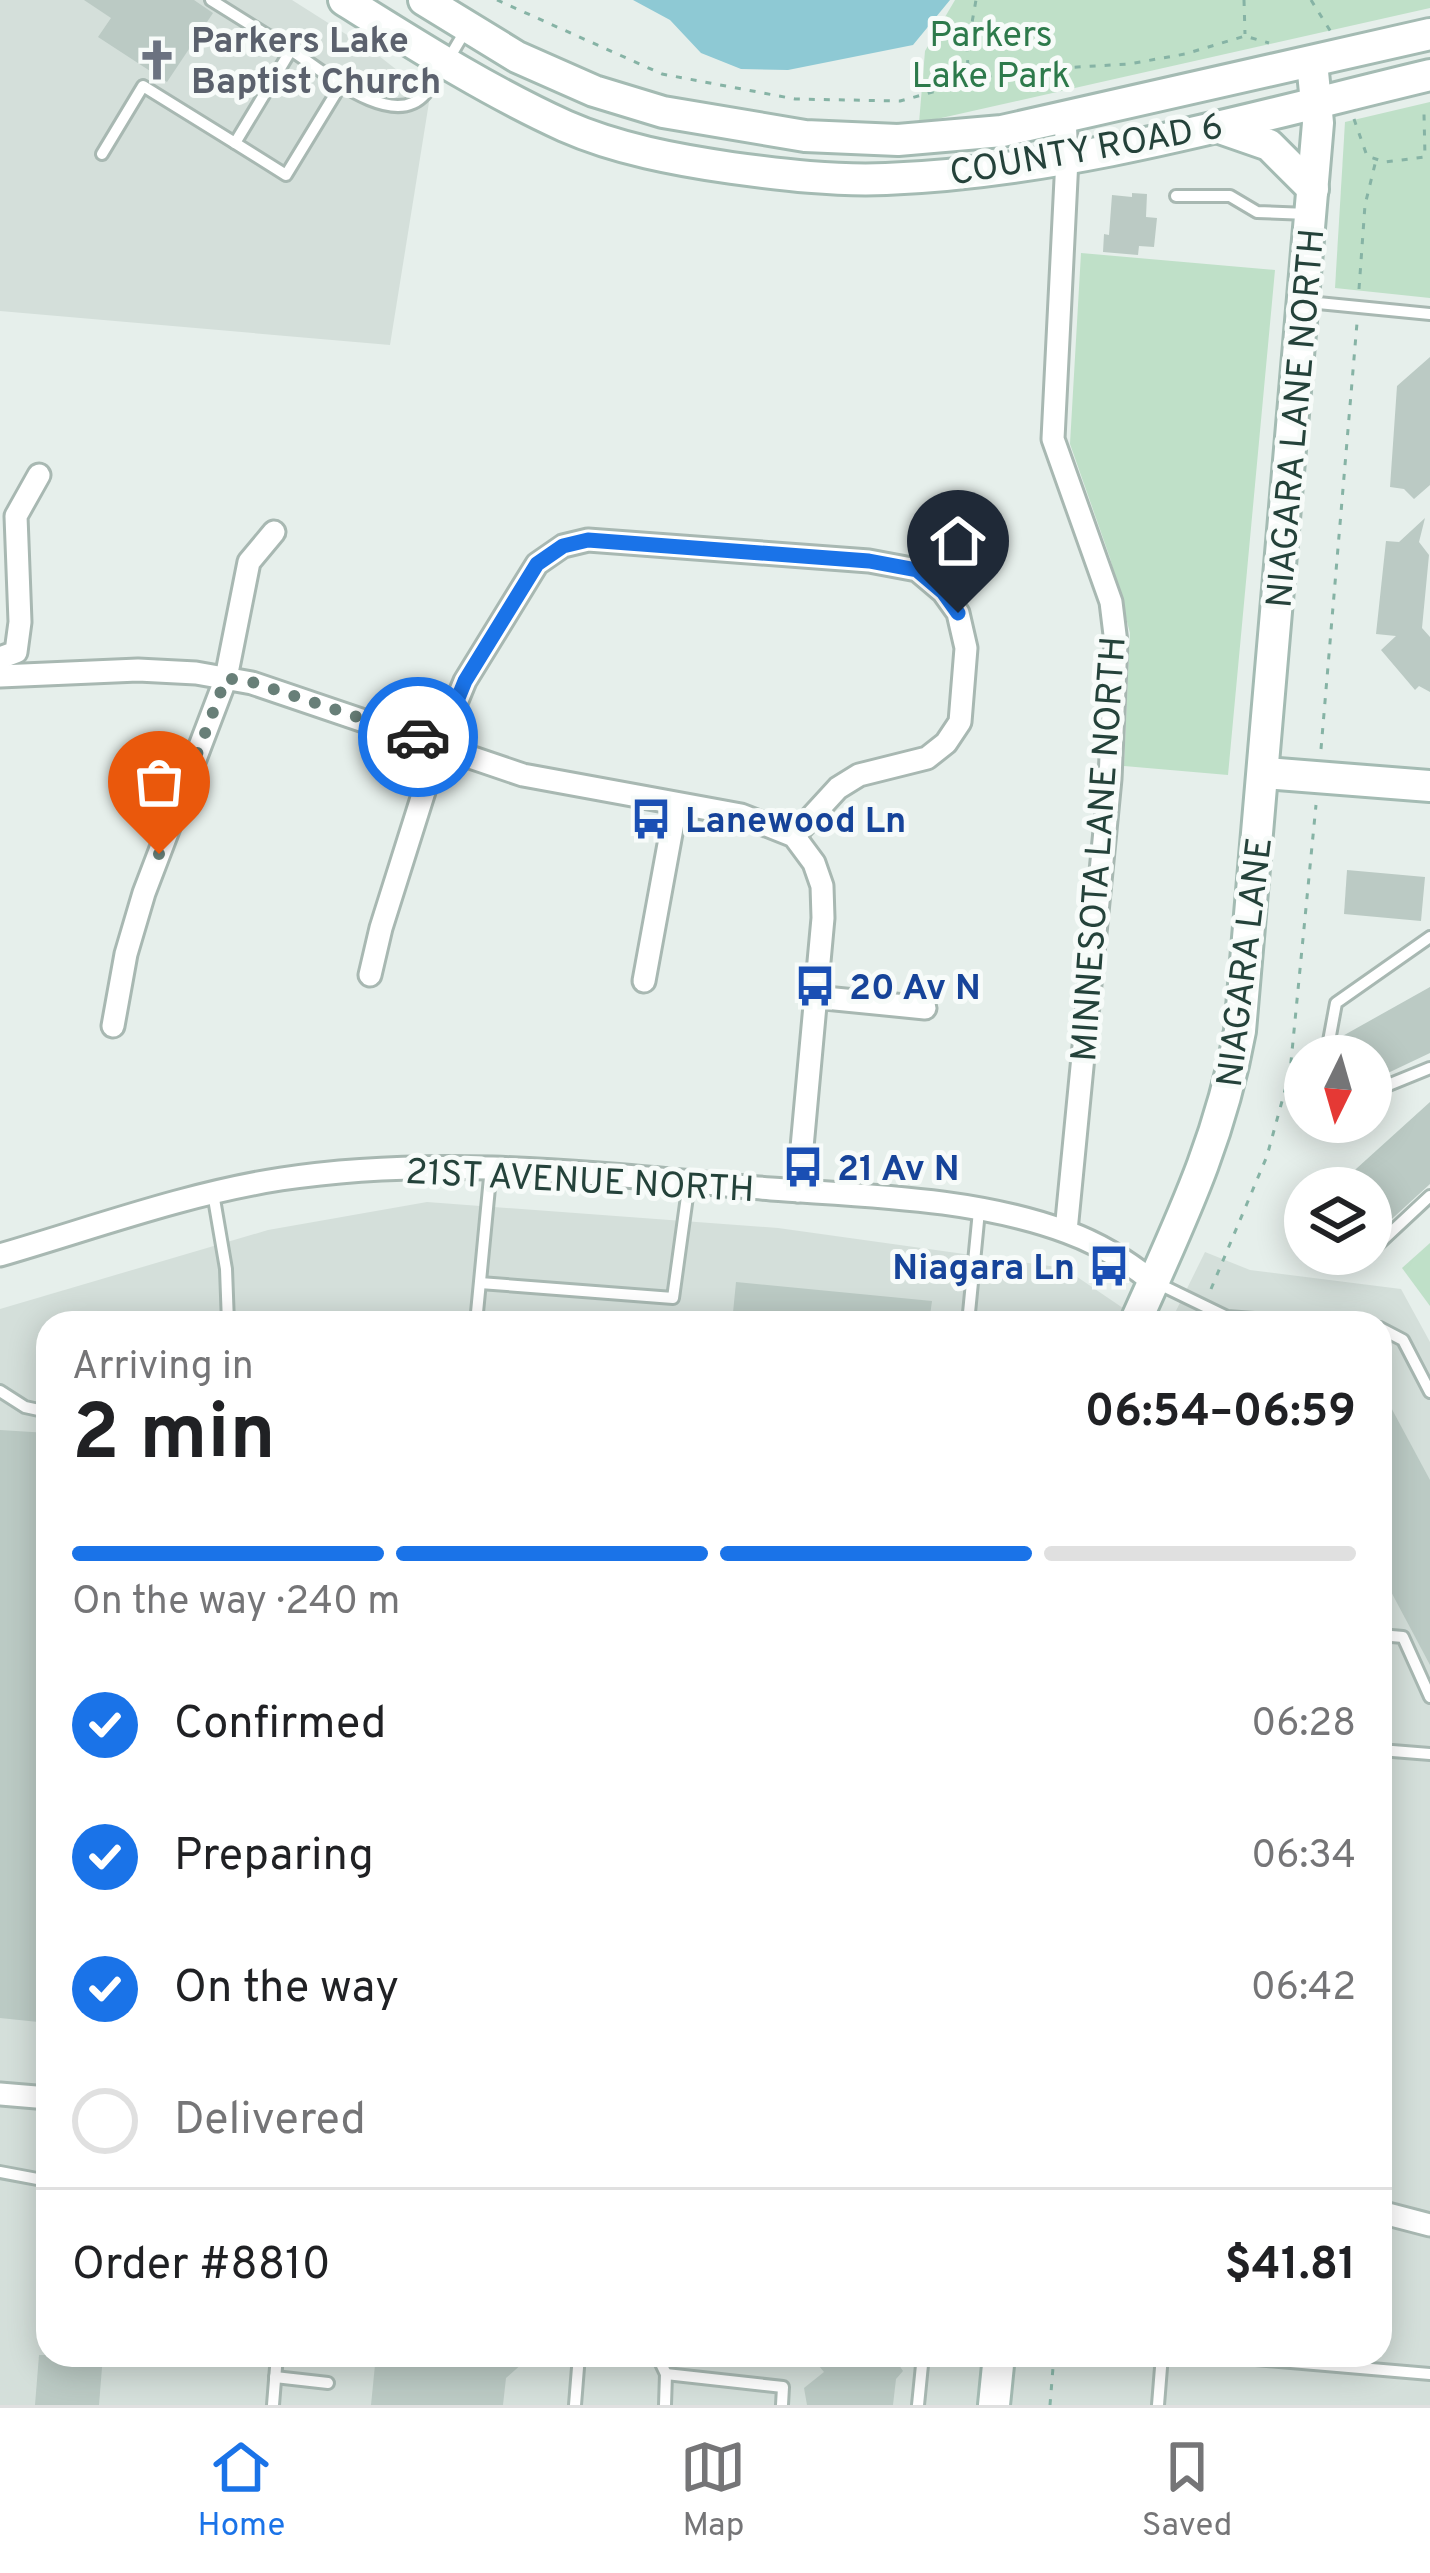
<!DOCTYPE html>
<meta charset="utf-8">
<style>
body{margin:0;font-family:Overpass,sans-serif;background:#f6f6f6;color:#202124;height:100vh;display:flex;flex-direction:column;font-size:45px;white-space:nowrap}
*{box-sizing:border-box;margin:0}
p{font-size:39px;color:#757577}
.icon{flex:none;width:66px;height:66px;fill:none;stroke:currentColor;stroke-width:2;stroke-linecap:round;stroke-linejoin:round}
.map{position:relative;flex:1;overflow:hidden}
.panel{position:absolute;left:36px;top:1311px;width:1356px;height:1056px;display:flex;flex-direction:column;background:#fff;border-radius:36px;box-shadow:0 6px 30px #0003}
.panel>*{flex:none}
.needle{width:78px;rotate:185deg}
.fabs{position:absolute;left:1284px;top:1035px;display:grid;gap:24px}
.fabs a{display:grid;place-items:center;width:108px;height:108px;border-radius:50%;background:#fff;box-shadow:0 6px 30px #0003;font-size:60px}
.pin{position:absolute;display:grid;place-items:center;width:102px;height:102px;color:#fff;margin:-123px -51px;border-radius:50% 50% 50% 0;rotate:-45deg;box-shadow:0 0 12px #0007}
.pin .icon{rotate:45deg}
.courier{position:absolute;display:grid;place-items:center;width:120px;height:120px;margin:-60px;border:9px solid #1a73e8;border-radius:50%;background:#fff;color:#222;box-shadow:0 3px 15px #0007}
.headline em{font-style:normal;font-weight:700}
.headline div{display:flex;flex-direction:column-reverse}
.headline{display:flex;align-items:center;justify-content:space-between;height:204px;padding:0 36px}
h1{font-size:78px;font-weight:700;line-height:90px}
.bar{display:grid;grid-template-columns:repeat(4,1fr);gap:18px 12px;align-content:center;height:144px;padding:0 36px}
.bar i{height:15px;border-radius:9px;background:#e0e0e0}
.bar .active{background:#1a73e8}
.bar p{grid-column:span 4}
.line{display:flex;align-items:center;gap:30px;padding:0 36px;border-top:3px solid #e0e0e0}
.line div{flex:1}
ol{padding:0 36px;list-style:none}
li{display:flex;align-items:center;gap:36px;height:132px}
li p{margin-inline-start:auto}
li .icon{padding:12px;border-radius:50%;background:#1a73e8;color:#fff;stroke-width:4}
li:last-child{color:#757577}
li i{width:66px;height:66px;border:6px solid #e0e0e0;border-radius:50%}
.tabs{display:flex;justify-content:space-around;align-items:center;height:168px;border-top:3px solid #e0e0e0;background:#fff;font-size:33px;color:#757577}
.tabs a{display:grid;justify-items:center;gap:6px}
.tabs .active{color:#1a73e8}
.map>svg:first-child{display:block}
.built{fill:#d4dfda}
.green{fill:#bfe0c8}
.water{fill:#8ec9d4}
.building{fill:#bbcac4}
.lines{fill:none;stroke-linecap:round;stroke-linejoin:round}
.lane-casing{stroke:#a8b8b2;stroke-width:16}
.street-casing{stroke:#a8b8b2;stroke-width:27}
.secondary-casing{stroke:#a4bbb3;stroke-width:36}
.path{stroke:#86b3a5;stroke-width:3;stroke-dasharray:6 9;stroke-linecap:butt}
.lane{stroke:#fff;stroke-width:10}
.street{stroke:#fff;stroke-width:21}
.secondary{stroke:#fff;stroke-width:30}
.done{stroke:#687f78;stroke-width:12;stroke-dasharray:0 21.6}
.route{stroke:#1a73e8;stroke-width:15}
.labels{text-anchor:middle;stroke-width:10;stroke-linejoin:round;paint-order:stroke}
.park-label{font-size:36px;fill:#2d7a4b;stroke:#f7fbf9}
.worship-label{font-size:36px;font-weight:bold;fill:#5b616d;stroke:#f7fbf9;text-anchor:start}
.street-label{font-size:36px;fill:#24423a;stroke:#f7fbf9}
.transit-label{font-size:36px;font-weight:bold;fill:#164399;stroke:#f7fbf9;text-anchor:start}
</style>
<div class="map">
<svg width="1430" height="2405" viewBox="0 0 1430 2405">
<rect width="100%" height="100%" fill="#e6efeb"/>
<g class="built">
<polygon points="0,0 292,0 374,52 430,96 390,345 0,311"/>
<polygon points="427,1202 778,1228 1064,1268 1145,1323 48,1323 48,2355 1380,2355 1380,1323 1170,1323 1205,1252 1250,1270 1401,1289 1430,1342 1430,2405 0,2405 0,1309 268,1230"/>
</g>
<g class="green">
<polygon points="955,0 1430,0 1430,8 919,123 925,51"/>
<polygon points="1430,102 1430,298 1335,288 1345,122"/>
<polygon points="1081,253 1275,270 1228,775 1124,766 1130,633 1110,558 1070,444"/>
<polygon points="1430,1243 1430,1306 1402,1268"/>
</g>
<polygon class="water" points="633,0 950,0 913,45 788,70 741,69 701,53 670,20"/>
<g class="building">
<polygon points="84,0 194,0 213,13 167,82 98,37 111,18"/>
<polygon points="1132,193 1147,194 1146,217 1157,218 1154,247 1139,246 1138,255 1103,252 1104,234 1109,235 1112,195 1132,197"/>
<polygon points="1430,357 1430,485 1414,499 1404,489 1390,487 1397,386"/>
<polygon points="1425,518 1419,542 1429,555 1422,628 1430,637 1430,692 1419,686 1415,690 1381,650 1396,636 1376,634 1386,541 1399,542"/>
<polygon points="1347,870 1425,877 1421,921 1344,914"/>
<polygon points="1430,987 1430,1053 1371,1081 1371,1056 1346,1056 1339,1038"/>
<polygon points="1430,1102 1430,1184 1371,1238 1371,1188 1335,1188"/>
<polygon points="736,1282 932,1301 929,1323 732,1323"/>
<polygon points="1380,1387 1430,1480 1430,1665 1380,1571"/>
<polygon points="0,1430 48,1433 48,2023 0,2018"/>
<polygon points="39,2355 103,2355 99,2405 35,2405"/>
<polygon points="376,2355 532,2355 506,2378 503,2405 371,2405"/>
<polygon points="810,2355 898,2355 897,2362 903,2371 896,2379 893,2405 807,2405 804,2388 824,2372"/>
</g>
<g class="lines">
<g class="lane-casing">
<g id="lane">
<polyline points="211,0 291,50"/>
<polyline points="235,143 286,175 342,83"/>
<path d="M102 154 143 86 235 143 291 50C322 70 392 132 425 94 441 75 453 50 466 30"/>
<polyline points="1176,196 1230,196 1257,212 1308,214"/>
<polyline points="1308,302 1430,314"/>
<polyline points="1336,1056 1329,1041 1336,1003 1430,937"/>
<polyline points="1371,1092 1430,1068"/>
<polyline points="213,1193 226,1269 228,1323"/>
<polyline points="1371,1251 1430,1196"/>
<polyline points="480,1283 673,1298 689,1182"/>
<polyline points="1159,1284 1227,1317 1309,1323"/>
<polyline points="476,1323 491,1167"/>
<polyline points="968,1323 979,1211"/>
<polyline points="1380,1328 1403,1340 1430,1392"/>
<polyline points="0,1391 25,1407 48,1412"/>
<polyline points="1380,1635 1403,1637 1430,1697"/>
<polyline points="1380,1750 1430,1754"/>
<polyline points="0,2172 48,2181"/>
<polyline points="657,2355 666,2374 665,2405"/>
<polyline points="1210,2355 1430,2374"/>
<polyline points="666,2374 783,2387 782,2405"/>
<polyline points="275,2377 328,2383"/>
<polyline points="273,2405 277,2355"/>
<polyline points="575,2405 579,2355"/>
<polyline points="918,2405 923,2355"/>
<polyline points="1158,2405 1162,2355"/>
</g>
</g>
<g class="street-casing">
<g id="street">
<polyline points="1065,117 1067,159 1053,439 1111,602 1116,643 1110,779 1066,1231"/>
<polyline points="0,658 16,652 20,622 16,516 39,475"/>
<polyline points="0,676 138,670 196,673 252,683 523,775 741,815 794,836 814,863 822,886 823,918 798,1191"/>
<polyline points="370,975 381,928 439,744 465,681 537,564 563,546 588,540 869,561 917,570 943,592 958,613 966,648 960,722 946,743 927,758 859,775 838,788 794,836"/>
<polyline points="644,981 676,806"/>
<polyline points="815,997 925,1008"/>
<polyline points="113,1026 126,954 144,893 226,678 249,562 274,532"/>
<path d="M0 1255C93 1228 185 1194 281 1179 444 1154 607 1175 771 1189 867 1196 976 1198 1067 1232 1100 1244 1126 1260 1153 1282"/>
<polyline points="0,2094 48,2098"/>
<polyline points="1380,2212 1430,2225"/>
</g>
</g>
<g class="secondary-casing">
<g id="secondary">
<path d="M344 0C416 45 488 91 565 126 617 149 677 160 732 168 784 175 834 181 886 179 1067 172 1254 117 1430 75"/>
<polyline points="424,0 517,57 594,91 663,112 805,136 898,140 1002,131 1430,34"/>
<polyline points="1220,128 1269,145 1313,189"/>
<polyline points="1265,773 1430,786"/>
<path d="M1135 1323C1180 1222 1220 1141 1240 1031L1318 123 1312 62"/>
<polyline points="994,2405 999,2355"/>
</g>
</g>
<g class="path">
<polyline points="497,0 662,74 795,99 900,101 1009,71 1129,64 1185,54 1245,36 1269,43"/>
<polyline points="1244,0 1245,34"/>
<polyline points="1311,0 1331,32"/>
<polyline points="969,81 967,51 976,0"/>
<polyline points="1354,119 1367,156 1385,162 1425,157 1424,114"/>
<polyline points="1359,289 1365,205 1376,160"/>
<polyline points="1321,749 1357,323"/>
<polyline points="1211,1289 1267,1156 1290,1072 1316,805"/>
<polyline points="1050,2405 1054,2355"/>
</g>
<use href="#lane" class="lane"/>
<use href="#street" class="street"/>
<use href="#secondary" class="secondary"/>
</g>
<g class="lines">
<polyline class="done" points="159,854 226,678 252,682 418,737"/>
<polyline class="route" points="418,737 439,745 465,681 537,564 563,546 588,540 869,561 917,570 943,592 958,613"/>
</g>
<defs>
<g id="church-bare" transform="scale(3.24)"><path d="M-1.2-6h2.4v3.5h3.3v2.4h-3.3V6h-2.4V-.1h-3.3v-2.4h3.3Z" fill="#6b7280" stroke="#f7fbf9" stroke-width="2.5" paint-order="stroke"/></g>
<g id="bus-bare" transform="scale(3.24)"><path d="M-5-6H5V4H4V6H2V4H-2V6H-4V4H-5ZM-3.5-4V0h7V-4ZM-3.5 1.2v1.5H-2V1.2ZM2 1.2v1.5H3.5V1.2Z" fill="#1a4fb4" stroke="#f7fbf9" stroke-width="2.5" paint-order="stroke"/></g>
</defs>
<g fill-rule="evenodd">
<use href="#church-bare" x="157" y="60"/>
<use href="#bus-bare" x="651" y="819"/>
<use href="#bus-bare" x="815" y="986"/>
<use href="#bus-bare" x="803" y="1167"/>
<use href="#bus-bare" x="1109" y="1266"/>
</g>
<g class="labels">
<g class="park-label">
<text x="991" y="46">Parkers<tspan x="991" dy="41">Lake Park</tspan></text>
</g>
<g class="worship-label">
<text x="191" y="52">Parkers Lake<tspan x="191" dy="41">Baptist Church</tspan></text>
</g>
<g class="street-label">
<text transform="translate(1086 148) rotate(-10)" y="13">COUNTY ROAD 6</text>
<text transform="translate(1294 418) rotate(-85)" y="13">NIAGARA LANE NORTH</text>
<text transform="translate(1097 849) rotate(-86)" y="13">MINNESOTA LANE NORTH</text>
<text transform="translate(1243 962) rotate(-83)" y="13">NIAGARA LANE</text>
<text transform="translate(580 1179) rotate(3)" y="13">21ST AVENUE NORTH</text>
</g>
<g class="transit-label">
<text x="685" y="832">Lanewood Ln</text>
<text x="849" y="999">20 Av N</text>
<text x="837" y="1180">21 Av N</text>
<text x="1075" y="1279" text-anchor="end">Niagara Ln</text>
</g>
</g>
</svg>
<div class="fabs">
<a><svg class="needle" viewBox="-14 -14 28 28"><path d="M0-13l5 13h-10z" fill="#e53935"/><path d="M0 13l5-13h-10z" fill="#757577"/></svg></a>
<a><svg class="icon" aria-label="layers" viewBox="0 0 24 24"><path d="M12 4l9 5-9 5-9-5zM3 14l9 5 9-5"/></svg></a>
</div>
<div class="pin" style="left:159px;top:854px;background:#ea580c"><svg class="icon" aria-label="bag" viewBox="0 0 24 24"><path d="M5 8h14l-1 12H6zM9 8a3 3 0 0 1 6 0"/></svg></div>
<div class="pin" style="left:958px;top:613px;background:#1f2937"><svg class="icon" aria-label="home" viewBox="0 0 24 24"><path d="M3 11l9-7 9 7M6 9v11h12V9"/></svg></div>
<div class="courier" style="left:418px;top:737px"><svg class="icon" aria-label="car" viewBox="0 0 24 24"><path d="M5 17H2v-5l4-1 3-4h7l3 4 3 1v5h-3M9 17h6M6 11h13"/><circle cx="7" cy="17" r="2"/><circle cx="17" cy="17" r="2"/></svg></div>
<section class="panel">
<div class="headline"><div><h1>2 min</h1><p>Arriving in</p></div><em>06:54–06:59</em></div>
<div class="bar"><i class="active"></i><i class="active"></i><i class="active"></i><i></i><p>On the way · 240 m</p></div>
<ol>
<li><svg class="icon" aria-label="check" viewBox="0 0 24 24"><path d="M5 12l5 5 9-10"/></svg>Confirmed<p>06:28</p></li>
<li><svg class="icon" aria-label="check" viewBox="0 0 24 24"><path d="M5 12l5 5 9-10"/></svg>Preparing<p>06:34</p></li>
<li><svg class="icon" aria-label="check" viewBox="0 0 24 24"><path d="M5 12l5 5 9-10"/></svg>On the way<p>06:42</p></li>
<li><i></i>Delivered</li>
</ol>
<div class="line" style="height:156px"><div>Order #8810</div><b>$41.81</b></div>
</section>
</div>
<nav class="tabs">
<a class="active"><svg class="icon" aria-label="home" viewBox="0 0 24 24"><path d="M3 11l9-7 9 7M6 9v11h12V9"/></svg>Home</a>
<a><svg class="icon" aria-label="map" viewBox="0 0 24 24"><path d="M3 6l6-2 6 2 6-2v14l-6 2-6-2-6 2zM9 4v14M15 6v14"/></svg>Map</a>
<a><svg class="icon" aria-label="saved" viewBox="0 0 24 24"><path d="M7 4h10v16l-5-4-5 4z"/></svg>Saved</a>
</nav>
